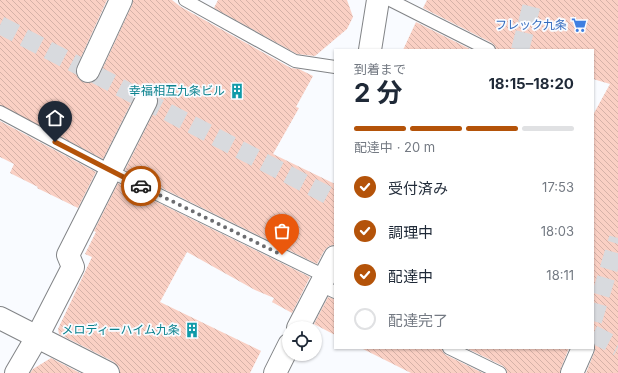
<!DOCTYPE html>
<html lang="ja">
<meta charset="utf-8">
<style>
body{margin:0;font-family:Inter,"Noto Sans JP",sans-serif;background:#f6f6f7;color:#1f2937;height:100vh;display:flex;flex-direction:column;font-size:15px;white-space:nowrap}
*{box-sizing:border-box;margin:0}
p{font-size:13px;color:#747a83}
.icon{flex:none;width:22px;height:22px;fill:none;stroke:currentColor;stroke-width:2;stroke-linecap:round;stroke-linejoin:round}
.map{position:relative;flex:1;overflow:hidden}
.sheet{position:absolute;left:334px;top:49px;width:260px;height:300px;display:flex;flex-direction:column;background:#fff;border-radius:0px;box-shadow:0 1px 3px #0004}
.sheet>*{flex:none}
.controls{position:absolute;left:282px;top:321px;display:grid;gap:8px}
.controls a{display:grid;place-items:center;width:40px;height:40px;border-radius:50%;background:#fff;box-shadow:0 1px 3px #0004;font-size:20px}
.pin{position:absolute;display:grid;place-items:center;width:34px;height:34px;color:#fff;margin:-41px -17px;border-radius:50% 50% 50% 0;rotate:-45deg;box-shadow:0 0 4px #0007}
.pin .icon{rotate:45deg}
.courier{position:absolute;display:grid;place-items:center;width:40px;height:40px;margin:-20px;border:3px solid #b45309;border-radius:50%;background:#fff;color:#222;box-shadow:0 1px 5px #0007}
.overview em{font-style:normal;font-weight:700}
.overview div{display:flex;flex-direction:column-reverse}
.overview{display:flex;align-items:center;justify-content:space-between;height:68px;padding:0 20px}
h1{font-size:26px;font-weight:700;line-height:30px}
.bar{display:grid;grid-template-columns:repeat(4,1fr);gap:6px 4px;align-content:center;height:48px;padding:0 20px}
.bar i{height:5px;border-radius:3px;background:#e0e1e3}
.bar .active{background:#b45309}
.bar p{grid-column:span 4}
ol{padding:0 20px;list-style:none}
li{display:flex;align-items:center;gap:12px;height:44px}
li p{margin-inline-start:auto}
li .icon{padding:4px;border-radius:50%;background:#b45309;color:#fff;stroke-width:4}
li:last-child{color:#747a83}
li i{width:22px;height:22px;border:2px solid #e0e1e3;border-radius:50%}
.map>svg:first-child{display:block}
.building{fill:url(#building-back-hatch)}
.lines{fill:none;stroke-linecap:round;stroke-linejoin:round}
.pedestrian-tunnel{stroke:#d8dade;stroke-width:18;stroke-dasharray:18 9;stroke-linecap:butt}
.service-casing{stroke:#828487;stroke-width:14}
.minor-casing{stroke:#828487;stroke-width:24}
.service{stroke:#fff;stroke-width:12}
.minor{stroke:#fff;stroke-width:22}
.done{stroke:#6c6d70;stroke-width:4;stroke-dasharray:0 7.2}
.route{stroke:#b45309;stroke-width:5}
.labels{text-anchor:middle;stroke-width:3.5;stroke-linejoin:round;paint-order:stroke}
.shop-label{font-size:12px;fill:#366cbe;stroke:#f9fbff;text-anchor:end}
.culture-label{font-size:12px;fill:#0d838f;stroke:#f9fbff;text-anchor:end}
</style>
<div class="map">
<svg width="618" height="373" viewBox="0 0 618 373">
<defs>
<pattern id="building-back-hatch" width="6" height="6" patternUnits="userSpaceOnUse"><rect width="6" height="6" fill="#fad0c4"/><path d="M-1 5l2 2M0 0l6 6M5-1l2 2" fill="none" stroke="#d6b2a8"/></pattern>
</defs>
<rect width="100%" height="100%" fill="#f9fbff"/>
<g class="building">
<polygon points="0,0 107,0 77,66 76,72 78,78 83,82 89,83 95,81 99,76 132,5 133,0 172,0 181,7 291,68 299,69 313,76 296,107 299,108 273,154 335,184 335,245 329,246 324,251 317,264 125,170 157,106 158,100 157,95 151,90 145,89 140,90 135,95 103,159 0,105"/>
<polygon points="218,0 347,0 353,17 347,29 315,56 297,54 214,8"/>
<polygon points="427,0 618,0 618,373 586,373 594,353 595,347 593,341 593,115 610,84 593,79 593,50 496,50 495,46 492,43 423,8"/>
<polygon points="416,22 472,50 403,50"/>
<polygon points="0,121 96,172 78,208 37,188 38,187 10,173 14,164 0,157"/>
<polygon points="118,183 310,277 292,313 272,302 274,298 255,290 187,252 160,302 261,351 250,373 120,373 119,367 114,362 59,334 58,329 92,257 85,254 96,232 94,231"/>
<polygon points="328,297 335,299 335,335 314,324"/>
<polygon points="361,348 442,348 443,352 446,355 483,373 411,373"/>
<polygon points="466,348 569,348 561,368 560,373 507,373 506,369 503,366"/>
<polygon points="51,358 80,373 30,373 33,369"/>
</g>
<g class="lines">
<g class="pedestrian-tunnel">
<polyline points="0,25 335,199"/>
<polyline points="520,50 533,0"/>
<polyline points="593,321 618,238"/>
<polyline points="593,334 618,347"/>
</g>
<g class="service-casing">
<g id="service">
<polyline points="185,0 295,61 335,67"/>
<polyline points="390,0 489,50"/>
<polyline points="0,112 110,171 325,276"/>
<polyline points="320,285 335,292"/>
<polyline points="449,348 500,373"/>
</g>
</g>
<g class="minor-casing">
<g id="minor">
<polyline points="370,50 378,0"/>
<polyline points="88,71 121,0"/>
<polyline points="0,318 108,373"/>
<polyline points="298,328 335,257"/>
<polyline points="16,373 37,337 73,267 68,255 146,101"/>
<polyline points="275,373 289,345"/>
<polyline points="572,373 583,348"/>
</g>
</g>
<use href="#service" class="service"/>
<use href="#minor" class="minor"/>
</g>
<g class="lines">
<polyline class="done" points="141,186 282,255"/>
<polyline class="route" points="55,142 141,186"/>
</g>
<defs>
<g id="supermarket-bare" transform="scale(1.2)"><path d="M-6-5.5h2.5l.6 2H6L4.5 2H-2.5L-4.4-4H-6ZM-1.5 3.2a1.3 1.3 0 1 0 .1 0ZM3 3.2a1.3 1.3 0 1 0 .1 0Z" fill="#3f7fe0" stroke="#f9fbff" stroke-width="2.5" paint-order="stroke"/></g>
<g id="building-bare" transform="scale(1.2)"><path d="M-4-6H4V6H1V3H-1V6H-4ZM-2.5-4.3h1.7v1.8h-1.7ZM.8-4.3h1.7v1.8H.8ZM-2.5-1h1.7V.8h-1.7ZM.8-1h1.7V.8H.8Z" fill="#0f9aa8" stroke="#f9fbff" stroke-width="2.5" paint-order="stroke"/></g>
</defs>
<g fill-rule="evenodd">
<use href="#supermarket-bare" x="579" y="25"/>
<use href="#building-bare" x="237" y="91"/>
<use href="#building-bare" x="192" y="330"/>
</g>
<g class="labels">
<g class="shop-label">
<text x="567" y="29">フレック九条</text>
</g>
<g class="culture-label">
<text x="225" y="95">幸福相互九条ビル</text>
<text x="180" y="334">メロディーハイム九条</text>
</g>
</g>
</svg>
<div class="controls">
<a><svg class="icon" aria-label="locate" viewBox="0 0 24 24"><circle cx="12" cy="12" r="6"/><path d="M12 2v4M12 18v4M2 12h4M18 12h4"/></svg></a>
</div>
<div class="pin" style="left:282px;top:255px;background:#ea580c"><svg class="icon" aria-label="bag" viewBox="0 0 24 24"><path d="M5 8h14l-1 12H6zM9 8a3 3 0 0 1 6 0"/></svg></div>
<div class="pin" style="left:55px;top:142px;background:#1f2937"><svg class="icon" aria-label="home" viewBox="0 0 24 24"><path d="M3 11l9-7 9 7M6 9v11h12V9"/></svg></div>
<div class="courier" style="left:141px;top:186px"><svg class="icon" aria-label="car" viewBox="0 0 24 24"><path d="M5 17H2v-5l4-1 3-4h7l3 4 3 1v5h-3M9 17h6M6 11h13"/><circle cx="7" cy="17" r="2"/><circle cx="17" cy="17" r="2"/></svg></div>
<section class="sheet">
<div class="overview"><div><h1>2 分</h1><p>到着まで</p></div><em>18:15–18:20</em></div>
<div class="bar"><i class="active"></i><i class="active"></i><i class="active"></i><i></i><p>配達中 · 20 m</p></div>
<ol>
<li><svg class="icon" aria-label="check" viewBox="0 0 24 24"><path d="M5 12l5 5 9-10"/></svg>受付済み<p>17:53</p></li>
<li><svg class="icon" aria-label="check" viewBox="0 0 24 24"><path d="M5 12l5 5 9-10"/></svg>調理中<p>18:03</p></li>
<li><svg class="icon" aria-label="check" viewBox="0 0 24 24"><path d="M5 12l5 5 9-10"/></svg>配達中<p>18:11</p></li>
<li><i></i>配達完了</li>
</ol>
</section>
</div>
